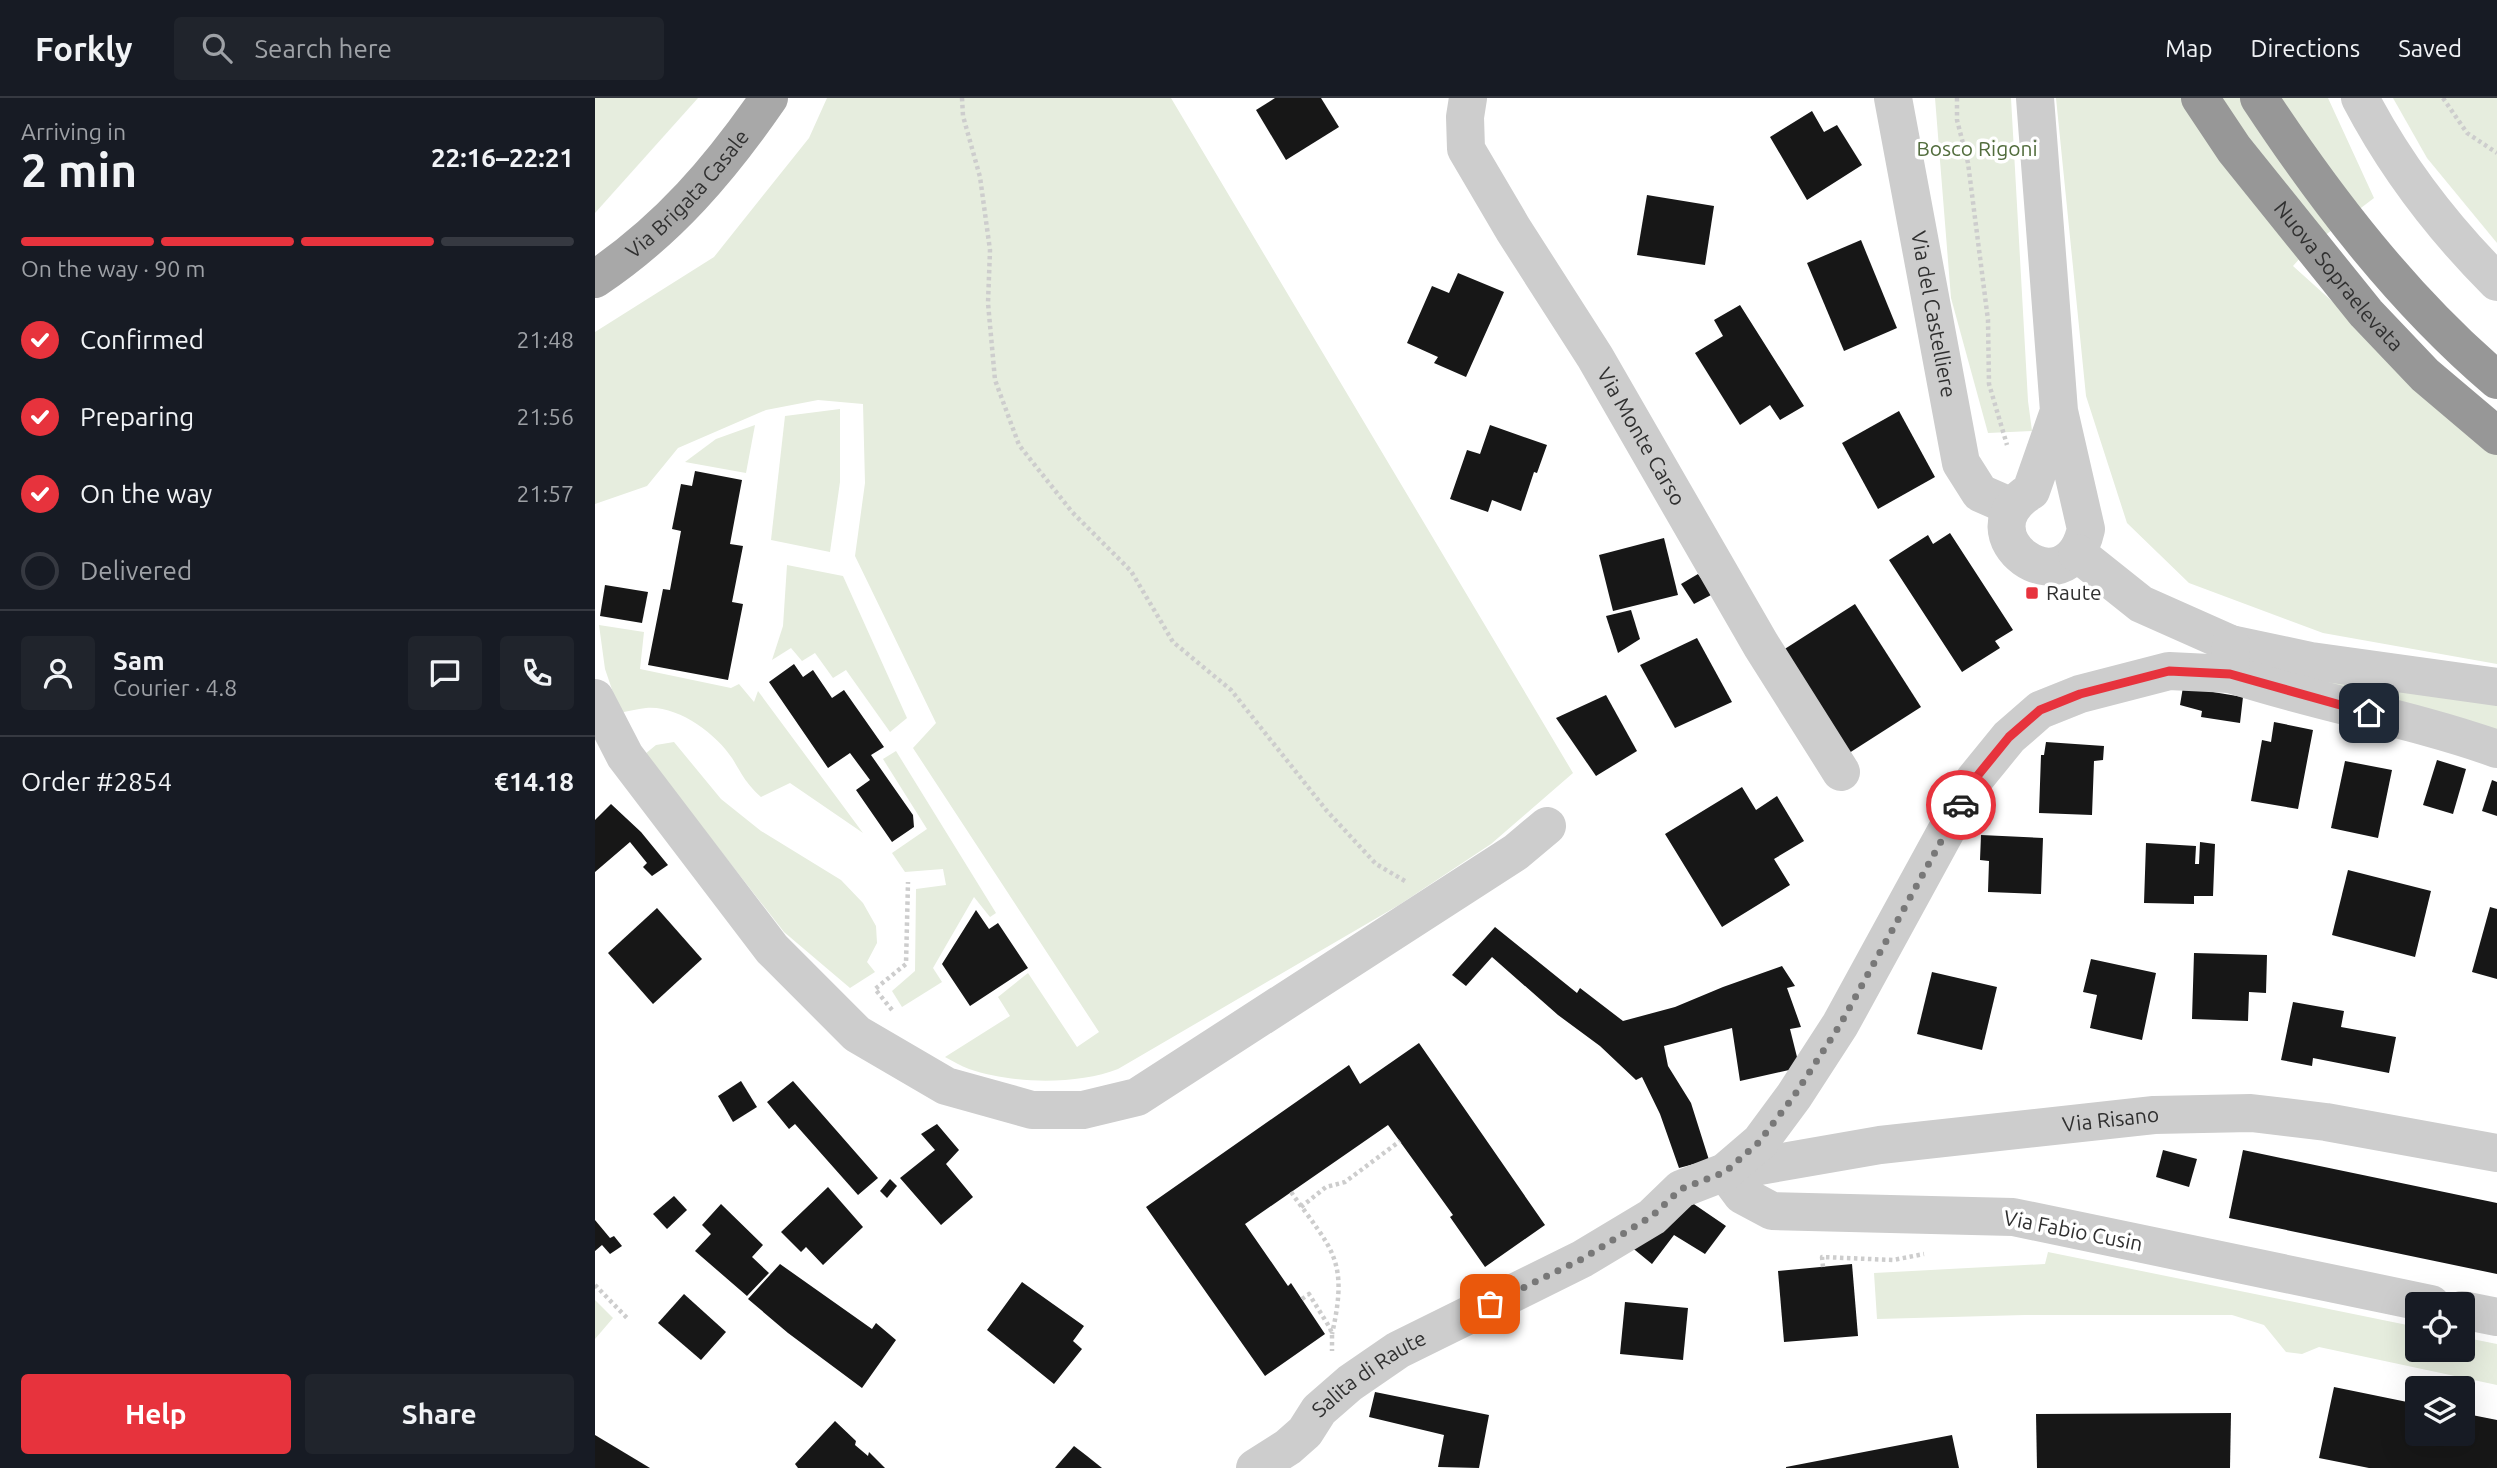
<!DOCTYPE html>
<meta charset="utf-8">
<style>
body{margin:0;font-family:Ubuntu,sans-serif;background:#20242c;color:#f1f3f6;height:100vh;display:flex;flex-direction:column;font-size:26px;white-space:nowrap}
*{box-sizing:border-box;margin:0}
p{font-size:23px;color:#9ea1a6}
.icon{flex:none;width:38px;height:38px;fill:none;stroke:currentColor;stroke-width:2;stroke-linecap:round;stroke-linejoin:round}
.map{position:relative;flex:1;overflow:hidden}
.panel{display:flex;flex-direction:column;background:#171b24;width:595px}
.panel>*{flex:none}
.controls{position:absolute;left:1810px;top:1194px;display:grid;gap:14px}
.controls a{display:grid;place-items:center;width:70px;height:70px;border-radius:7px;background:#171b24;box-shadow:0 7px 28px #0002;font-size:35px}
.pin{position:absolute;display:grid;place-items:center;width:60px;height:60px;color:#fff;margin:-30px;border-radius:14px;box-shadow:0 4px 10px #0006}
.courier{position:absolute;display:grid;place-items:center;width:70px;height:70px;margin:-35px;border:5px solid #e7333d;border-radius:50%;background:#fff;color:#222;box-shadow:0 2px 9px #0007}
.headline em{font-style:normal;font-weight:700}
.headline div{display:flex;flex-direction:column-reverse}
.headline{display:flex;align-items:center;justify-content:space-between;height:119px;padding:0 21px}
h1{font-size:46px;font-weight:700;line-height:52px}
.bar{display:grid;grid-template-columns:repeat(4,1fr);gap:10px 7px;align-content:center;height:84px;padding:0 21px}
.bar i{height:9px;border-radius:5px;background:#363941}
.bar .selected{background:#e7333d}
.bar p{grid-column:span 4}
.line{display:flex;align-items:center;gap:18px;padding:0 21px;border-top:2px solid #363941}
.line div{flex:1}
.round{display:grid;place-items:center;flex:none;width:74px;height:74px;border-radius:7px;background:#20242c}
ol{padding:0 21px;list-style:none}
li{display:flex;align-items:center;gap:21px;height:77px}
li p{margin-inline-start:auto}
li .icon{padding:7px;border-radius:50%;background:#e7333d;color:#fff;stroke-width:4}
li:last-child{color:#9ea1a6}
li i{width:38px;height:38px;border:4px solid #363941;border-radius:50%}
.button{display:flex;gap:14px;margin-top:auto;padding:14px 21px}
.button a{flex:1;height:80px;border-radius:7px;background:#e7333d;color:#fff;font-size:28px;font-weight:700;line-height:80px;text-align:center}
.button a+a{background:#20242c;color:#f1f3f6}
header{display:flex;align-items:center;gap:42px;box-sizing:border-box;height:98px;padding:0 35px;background:#171b24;border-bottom:2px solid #363941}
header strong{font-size:33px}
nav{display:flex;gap:38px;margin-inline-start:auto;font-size:24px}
.search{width:490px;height:63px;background:#20242c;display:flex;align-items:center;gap:18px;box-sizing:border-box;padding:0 24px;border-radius:7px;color:#9ea1a6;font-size:26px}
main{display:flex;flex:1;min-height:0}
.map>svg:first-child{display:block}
.green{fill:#e6edde}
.building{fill:#171717}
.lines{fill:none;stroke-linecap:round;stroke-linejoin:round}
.path{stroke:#cdcdcd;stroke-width:4.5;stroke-dasharray:3.5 3.5;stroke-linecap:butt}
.minor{stroke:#cdcdcd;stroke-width:38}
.major{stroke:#a8a8a8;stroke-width:38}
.highway{stroke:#979797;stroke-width:38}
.done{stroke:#787878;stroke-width:7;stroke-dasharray:0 12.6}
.route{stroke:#e7333d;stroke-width:9}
.poi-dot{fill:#e7333d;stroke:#fff;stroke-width:2.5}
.labels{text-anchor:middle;stroke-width:7;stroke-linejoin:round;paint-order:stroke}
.park-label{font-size:21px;fill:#526d3d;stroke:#fff}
.street-label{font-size:21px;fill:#303030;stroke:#fff}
.poi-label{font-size:21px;fill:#303030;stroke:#fff;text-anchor:start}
</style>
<header>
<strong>Forkly</strong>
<div class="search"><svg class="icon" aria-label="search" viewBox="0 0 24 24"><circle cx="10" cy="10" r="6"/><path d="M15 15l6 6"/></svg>Search here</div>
<nav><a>Map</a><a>Directions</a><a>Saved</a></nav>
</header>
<main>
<section class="panel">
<div class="headline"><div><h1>2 min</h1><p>Arriving in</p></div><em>22:16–22:21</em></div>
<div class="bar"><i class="selected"></i><i class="selected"></i><i class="selected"></i><i></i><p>On the way · 90 m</p></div>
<ol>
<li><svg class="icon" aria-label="check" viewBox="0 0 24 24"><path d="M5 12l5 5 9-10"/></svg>Confirmed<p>21:48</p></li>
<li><svg class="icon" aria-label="check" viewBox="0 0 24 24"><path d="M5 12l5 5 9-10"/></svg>Preparing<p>21:56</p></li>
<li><svg class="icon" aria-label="check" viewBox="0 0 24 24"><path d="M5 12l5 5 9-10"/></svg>On the way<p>21:57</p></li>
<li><i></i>Delivered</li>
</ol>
<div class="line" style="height:126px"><a class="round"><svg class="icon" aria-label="person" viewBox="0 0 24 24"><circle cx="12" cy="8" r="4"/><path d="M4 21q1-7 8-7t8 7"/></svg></a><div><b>Sam</b><p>Courier · 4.8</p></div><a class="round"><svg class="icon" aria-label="chat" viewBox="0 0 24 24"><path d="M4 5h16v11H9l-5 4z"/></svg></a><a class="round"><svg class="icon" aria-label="phone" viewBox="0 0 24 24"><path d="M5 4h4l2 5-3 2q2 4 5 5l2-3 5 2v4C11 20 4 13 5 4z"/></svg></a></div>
<div class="line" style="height:91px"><div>Order #2854</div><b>€14.18</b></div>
<div class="button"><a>Help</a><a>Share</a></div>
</section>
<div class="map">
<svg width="1902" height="1370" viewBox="0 0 1902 1370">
<rect width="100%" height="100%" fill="#fff"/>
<g class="green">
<polygon points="0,0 103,0 0,115"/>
<path d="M232 0H576L978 675 896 746 804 807 523 971C482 987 417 986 374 971 366 968 358 963 350 959L415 918 403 899 433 875 482 949 504 934 318 650 341 625 260 458 270 385 268 306 223 302 171 312 83 350 52 388 0 406V234L119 159 214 40Z"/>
<polygon points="1340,0 1416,0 1433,303 1437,333 1393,335 1356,200"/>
<polygon points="1461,0 1733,0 1779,100 1716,148 1698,168 1902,352 1902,566 1728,535 1594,485 1532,425 1491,298"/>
<polygon points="1798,0 1902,0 1902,145 1832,60"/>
<polygon points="245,311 245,384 235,454 176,442 190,318"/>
<polygon points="160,327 151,375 90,364 121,341"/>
<polygon points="192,467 248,478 312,620 295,634 251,572 238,580 220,555 207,563 196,550 177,562 188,528"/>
<path d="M4 527 49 534 45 571 136 590 144 586 159 604 163 593 268 735 195 685 166 699C150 684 148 678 137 660 121 636 83 607 51 610 42 611 33 613 25 615L10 571Z"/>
<polygon points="1663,569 1902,606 1902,634"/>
<polygon points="79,644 126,701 166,733 246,782 268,805 281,828 282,845 272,864 280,874 255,890 189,834 50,656 61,647"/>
<polygon points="301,653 401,815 395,819 379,799 338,870 347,884 307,909 297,893 320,873 321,791 351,787 348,771 310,774 297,755 332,731 288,661"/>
<polygon points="1453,1154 1822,1229 1822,1251 1867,1251 1867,1239 1902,1246 1902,1287 1724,1249 1707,1256 1691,1254 1669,1227 1637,1217 1430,1217 1282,1221 1279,1175 1450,1166"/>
<polygon points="0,1202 18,1220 0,1241"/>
</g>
<g class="building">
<polygon points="680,0 726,0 744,29 691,62 661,12"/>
<polygon points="1217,13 1229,34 1242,27 1267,67 1212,102 1175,39"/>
<polygon points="1052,97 1119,108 1110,167 1042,157"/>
<polygon points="1266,142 1302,230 1249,253 1212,165"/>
<polygon points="863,175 909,194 871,279 839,265 843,259 812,245 837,188 854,195"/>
<polygon points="1145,207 1209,308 1185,322 1175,307 1145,327 1100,255 1128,238 1119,222"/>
<polygon points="1304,313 1340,379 1283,411 1247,345"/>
<polygon points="895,327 952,347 942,375 939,374 926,413 897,402 893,414 855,401 872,352 885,356"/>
<polygon points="100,373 147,382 135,446 148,448 137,504 148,506 133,582 53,567 68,491 75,492 86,433 77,431 86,386 97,388"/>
<polygon points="1355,435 1418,532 1400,543 1405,550 1367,574 1294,462 1333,437 1338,446"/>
<polygon points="1069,440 1083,497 1018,513 1004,457"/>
<polygon points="1103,476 1118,496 1099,506 1086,486"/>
<polygon points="10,487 53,494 47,525 5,518"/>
<polygon points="1260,506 1326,609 1251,657 1185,554"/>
<polygon points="1036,512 1045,541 1023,555 1011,518"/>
<polygon points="1102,540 1137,604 1080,630 1045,567"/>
<polygon points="199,566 208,579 218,572 237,600 249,592 289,649 276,657 318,717 319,729 297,744 261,692 275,682 255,655 233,670 174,584"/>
<polygon points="1588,589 1648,599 1645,625 1606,619 1607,613 1585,607"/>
<polygon points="1011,597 1042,653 1001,678 961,620"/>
<polygon points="1679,624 1718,632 1703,711 1656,703 1667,642 1676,644"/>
<polygon points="1451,644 1509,648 1508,662 1499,663 1497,717 1444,715 1446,657 1449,657"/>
<polygon points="1842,662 1871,671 1858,716 1828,707"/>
<polygon points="1750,663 1797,672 1783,740 1736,730"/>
<polygon points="1897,682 1902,684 1902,718 1887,713"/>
<polygon points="1147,689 1161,712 1182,698 1209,743 1179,761 1195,787 1127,829 1070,736"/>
<polygon points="16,706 46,734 73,767 57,778 48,769 52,765 35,744 0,774 0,722"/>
<polygon points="1386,737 1448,740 1446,796 1393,794 1394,763 1385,762"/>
<polygon points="1605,744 1620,746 1618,798 1599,798 1599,806 1549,805 1551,745 1601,748 1600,766 1604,766"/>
<polygon points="1753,772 1836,793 1820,859 1737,837"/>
<polygon points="1895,809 1902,811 1902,881 1877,874"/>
<polygon points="62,810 107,861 58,906 13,855"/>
<polygon points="381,812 394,831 403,825 433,870 375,908 347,866"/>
<polygon points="900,829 982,895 985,890 1028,923 1080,909 1128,889 1187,868 1200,888 1192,890 1206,929 1195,931 1203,963 1194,972 1145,983 1137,930 1069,948 1073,968 1096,1005 1114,1062 1084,1070 1065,1016 1047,979 1041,982 1005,948 963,917 897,859 871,888 857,877"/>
<polygon points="1599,855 1672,857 1671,895 1654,894 1653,923 1597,921"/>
<polygon points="1496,861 1561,875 1547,942 1495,930 1502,897 1488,894"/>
<polygon points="1337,874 1402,889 1387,952 1322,936"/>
<polygon points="1698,904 1749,913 1746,929 1801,939 1794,975 1718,960 1717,968 1686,962"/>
<polygon points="824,945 950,1127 890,1169 855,1119 858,1117 793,1027 650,1126 693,1188 696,1185 730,1236 670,1278 551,1109 754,967 765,986"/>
<polygon points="146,983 162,1009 138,1024 123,998"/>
<polygon points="198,983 283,1080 263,1097 200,1026 194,1031 172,1004"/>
<polygon points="342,1026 364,1052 351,1066 378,1099 346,1127 305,1080 340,1052 326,1036"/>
<polygon points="1568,1052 1602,1061 1594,1089 1561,1079"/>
<polygon points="1648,1052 1902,1105 1902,1176 1634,1120"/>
<polygon points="295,1081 302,1088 292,1100 285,1093"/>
<polygon points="233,1089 268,1129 228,1167 211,1149 206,1154 186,1134"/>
<polygon points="79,1098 92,1112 72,1131 58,1116"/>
<polygon points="1090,1100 1131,1128 1110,1156 1079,1137 1057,1166 1029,1143"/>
<polygon points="126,1106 168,1147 157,1159 174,1175 152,1198 100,1153 116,1136 107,1127"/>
<polygon points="0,1122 15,1140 19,1138 27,1148 15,1156 7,1147 0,1153"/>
<polygon points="185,1166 277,1231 281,1225 301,1242 267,1290 193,1235 153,1201"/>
<polygon points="1257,1166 1263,1238 1189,1244 1183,1173"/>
<polygon points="427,1184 489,1228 478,1243 487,1251 459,1286 392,1232"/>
<polygon points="89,1196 131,1234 106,1262 63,1225"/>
<polygon points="1030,1204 1093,1210 1088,1262 1025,1256"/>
<polygon points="1739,1289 1822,1306 1822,1335 1867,1335 1867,1315 1902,1322 1902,1370 1774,1370 1724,1360"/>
<polygon points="780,1294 894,1317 884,1370 843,1369 849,1337 774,1319"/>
<polygon points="1636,1315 1635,1370 1442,1370 1441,1316"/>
<polygon points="240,1323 261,1343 260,1347 273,1358 274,1354 290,1370 203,1370 200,1366"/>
<polygon points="0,1337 55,1370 0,1370"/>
<polygon points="1357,1337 1364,1370 1191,1370 1191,1369"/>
<polygon points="479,1348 492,1358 507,1370 460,1370"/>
</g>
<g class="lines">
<g class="path">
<polyline points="367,0 368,18 385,79 395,152 393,205 400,282 424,347 477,414 536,473 578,544 636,592 732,713 781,766 810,783"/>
<polyline points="1362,0 1362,22 1373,65 1393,222 1394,286 1412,347"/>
<polyline points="1848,0 1872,35 1902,55"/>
<polyline points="297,912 280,891 311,866 313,784"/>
<path d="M696 1094C737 1152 754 1161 737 1236"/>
<polyline points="706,1109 731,1089 750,1084 805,1043"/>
<polyline points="1228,1169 1227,1159 1298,1162 1329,1156"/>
<polyline points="0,1187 34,1222"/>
<polyline points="707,1201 714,1196 735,1230 737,1236 737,1253"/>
</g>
<g class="minor">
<path id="s1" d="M873 0 870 19 871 51 918 131 1000 259 1166 547 1246 674"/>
<path id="s2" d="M1298 0 1366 365 1385 395 1417 409"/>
<path d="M1440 0 1464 313 1491 431C1472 516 1364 436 1436 393L1464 313"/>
<path d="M1765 0C1801 69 1847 129 1902 184"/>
<polyline points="1482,455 1546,506 1636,546 1716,563 1902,589"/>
<path d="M1635 576C1723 605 1815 620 1902 651"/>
<polyline points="0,600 30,658 177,851 262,936 351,988 437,1012 488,1012 542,999 921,754 952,728"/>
<path id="s3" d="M1836 1206 1418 1119 1177 1113 1147 1097 1130 1074 1285 1047 1559 1017 1656 1015 1731 1024 1902 1055"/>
<polyline points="1867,1212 1902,1219"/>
<path id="s4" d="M660 1370 693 1349 710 1334 724 1312 755 1285 803 1252 987 1161 1057 1119 1086 1091 1130 1074 1165 1044 1199 998 1245 927 1379 682 1414 639 1445 612 1485 596 1574 573 1635 576 1636 546"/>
</g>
<path class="major" id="s5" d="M0 181C73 132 125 71 174 0"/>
<g class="highway">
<path id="s6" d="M1605 0 1639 51 1771 215 1830 277 1902 338"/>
<path d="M1664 0C1732 103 1808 202 1902 282"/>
</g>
</g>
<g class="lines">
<polyline class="done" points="895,1206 987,1161 1057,1118 1086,1091 1130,1074 1164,1044 1199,998 1245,927 1366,707"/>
<polyline class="route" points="1366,707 1379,682 1414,639 1445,612 1485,596 1574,573 1635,576 1774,615"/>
</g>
<rect class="poi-dot" x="1430" y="488" width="14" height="14" rx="3.5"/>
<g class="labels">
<g class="park-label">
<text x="1382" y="58">Bosco Rigoni</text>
</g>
<g class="street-label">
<text dy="7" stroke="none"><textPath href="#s5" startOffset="126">Via Brigata Casale</textPath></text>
<text dy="7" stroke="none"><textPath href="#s6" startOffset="226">Nuova Sopraelevata</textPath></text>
<text dy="7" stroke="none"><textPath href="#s2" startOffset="220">Via del Castelliere</textPath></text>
<text dy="7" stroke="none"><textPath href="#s1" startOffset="388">Via Monte Carso</textPath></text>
<text dy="7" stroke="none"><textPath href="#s3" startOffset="1120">Via Risano</textPath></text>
<text transform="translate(1478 1133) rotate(11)" y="7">Via Fabio Cusin</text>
<text dy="7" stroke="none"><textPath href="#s4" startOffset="150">Salita di Raute</textPath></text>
</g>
<g class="poi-label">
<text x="1451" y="502">Raute</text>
</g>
</g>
</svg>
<div class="controls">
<a><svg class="icon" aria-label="locate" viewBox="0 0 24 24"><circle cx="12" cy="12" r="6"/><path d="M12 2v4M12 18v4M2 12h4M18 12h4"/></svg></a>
<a><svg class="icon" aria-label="layers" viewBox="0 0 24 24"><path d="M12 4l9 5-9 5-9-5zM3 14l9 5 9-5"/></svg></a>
</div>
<div class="pin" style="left:895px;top:1206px;background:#ea580c"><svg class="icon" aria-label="bag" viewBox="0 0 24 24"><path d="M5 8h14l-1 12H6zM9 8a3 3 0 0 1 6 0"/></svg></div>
<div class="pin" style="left:1774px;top:615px;background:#1f2937"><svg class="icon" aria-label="home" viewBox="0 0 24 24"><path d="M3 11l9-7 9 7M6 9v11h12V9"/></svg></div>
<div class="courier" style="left:1366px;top:707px"><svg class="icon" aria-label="car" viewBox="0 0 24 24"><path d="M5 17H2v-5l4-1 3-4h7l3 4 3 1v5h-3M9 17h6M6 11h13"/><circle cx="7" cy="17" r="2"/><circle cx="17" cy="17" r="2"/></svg></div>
</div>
</main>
